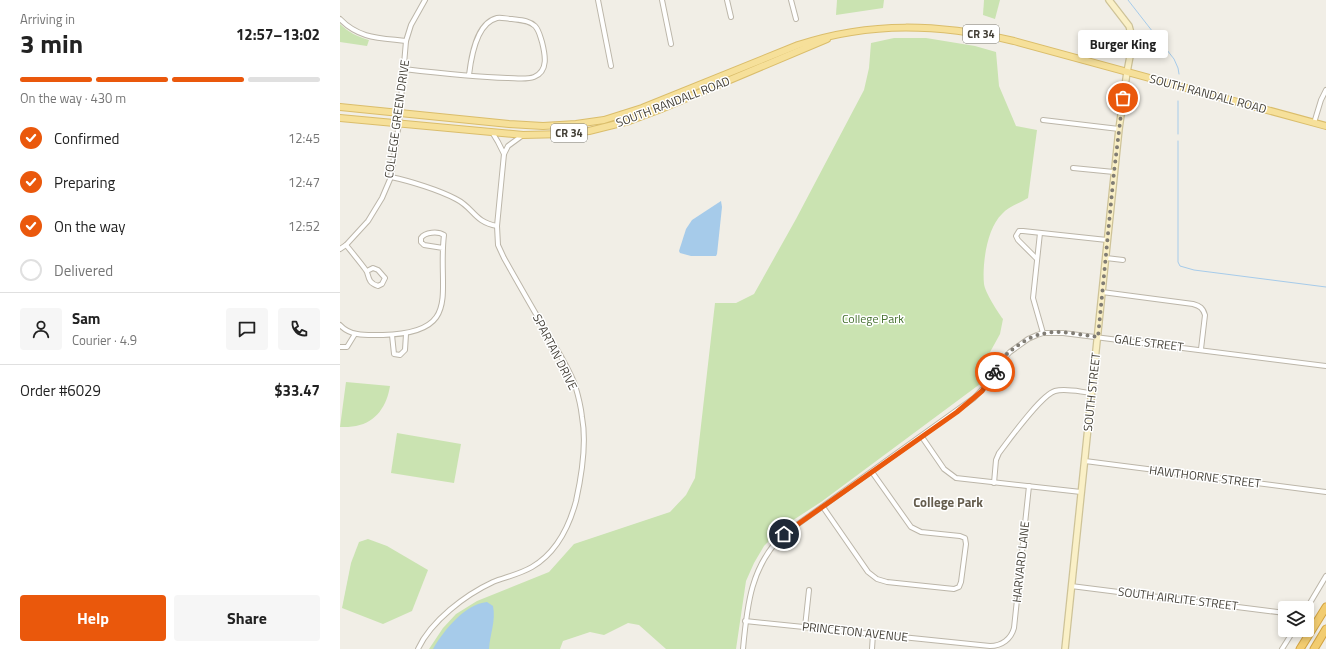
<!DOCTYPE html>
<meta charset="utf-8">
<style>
body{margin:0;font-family:"Titillium Web",sans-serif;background:#f6f6f6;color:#222;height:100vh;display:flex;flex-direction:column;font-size:15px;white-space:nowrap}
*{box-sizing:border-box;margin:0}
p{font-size:13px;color:#767676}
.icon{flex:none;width:22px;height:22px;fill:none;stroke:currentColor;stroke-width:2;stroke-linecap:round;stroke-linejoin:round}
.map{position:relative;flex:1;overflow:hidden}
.side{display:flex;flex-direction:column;background:#fff;width:340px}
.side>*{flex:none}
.controls{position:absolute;left:938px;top:601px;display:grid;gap:8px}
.controls a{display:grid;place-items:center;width:36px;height:36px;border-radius:4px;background:#fff;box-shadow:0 2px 6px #0003;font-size:20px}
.pin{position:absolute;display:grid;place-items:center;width:34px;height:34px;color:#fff;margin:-17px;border:2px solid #fff;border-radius:50%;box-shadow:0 1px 4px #0007}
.courier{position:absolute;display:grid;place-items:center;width:40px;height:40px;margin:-20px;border:3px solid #ea580c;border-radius:50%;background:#fff;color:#222;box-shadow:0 1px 5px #0007}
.bubble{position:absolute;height:28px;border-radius:4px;background:#fff;box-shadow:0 2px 6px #0003;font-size:13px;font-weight:700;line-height:28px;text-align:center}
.summary em{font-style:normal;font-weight:700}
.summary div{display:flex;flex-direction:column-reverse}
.summary{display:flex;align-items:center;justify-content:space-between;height:68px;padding:0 20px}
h1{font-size:26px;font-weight:700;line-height:30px}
.bar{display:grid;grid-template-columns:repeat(4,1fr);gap:6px 4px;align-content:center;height:48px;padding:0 20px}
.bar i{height:5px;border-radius:3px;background:#e0e0e0}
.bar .current{background:#ea580c}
.bar p{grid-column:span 4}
.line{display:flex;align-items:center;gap:10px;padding:0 20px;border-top:1px solid #e0e0e0}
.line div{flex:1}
.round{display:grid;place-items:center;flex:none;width:42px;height:42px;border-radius:4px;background:#f6f6f6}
ol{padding:0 20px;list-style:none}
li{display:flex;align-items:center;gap:12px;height:44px}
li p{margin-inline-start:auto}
li .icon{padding:4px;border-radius:50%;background:#ea580c;color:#fff;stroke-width:4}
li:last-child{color:#767676}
li i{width:22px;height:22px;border:2px solid #e0e0e0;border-radius:50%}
.button{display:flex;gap:8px;margin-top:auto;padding:8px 20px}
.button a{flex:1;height:46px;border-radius:4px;background:#ea580c;color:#fff;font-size:16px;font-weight:700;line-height:46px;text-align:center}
.button a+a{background:#f6f6f6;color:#222}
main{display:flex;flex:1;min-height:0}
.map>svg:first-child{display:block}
.green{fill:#cae3b1}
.water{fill:#a6cbea}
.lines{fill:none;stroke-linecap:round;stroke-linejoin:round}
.stream{stroke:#a6cbea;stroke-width:1}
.street-casing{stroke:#bcb6a9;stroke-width:6}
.secondary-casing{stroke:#cec398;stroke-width:8}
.primary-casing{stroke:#dabd6b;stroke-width:8}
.highway-casing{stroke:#d1a240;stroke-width:9}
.street{stroke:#fff;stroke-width:4}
.secondary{stroke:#faf0c7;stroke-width:5.5}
.primary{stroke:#f6e09a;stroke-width:6}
.highway{stroke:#f2cc70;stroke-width:7}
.done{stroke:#807c74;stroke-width:4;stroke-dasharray:0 7.2}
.route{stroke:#ea580c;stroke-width:5}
.labels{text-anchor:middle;stroke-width:3;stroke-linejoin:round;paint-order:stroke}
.shield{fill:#fff;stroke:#7b7972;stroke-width:1}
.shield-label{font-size:11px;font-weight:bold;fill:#433f36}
.street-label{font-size:12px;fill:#433f36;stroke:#fff}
.park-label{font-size:12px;fill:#44702e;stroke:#fff}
.neighbourhood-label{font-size:13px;font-weight:bold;fill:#655d4e;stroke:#fff}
</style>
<main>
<section class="side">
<div class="summary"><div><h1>3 min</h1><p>Arriving in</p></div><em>12:57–13:02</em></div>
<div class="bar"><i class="current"></i><i class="current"></i><i class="current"></i><i></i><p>On the way · 430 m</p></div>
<ol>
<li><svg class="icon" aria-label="check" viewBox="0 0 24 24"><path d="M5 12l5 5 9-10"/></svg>Confirmed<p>12:45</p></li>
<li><svg class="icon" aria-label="check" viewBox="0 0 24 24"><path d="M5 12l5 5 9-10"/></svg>Preparing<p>12:47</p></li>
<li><svg class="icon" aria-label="check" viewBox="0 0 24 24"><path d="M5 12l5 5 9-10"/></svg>On the way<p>12:52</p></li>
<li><i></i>Delivered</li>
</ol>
<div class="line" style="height:72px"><a class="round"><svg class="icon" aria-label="person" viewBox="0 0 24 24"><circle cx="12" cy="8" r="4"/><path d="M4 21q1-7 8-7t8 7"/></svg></a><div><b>Sam</b><p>Courier · 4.9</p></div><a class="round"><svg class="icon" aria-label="chat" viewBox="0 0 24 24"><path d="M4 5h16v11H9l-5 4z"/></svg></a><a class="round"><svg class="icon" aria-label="phone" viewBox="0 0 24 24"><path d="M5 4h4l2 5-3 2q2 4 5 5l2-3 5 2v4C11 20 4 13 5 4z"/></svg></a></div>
<div class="line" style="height:52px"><div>Order #6029</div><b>$33.47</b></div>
<div class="button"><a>Help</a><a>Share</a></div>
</section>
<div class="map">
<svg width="986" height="649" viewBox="0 0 986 649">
<rect width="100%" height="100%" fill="#f1eee6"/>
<g class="green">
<polygon points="497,0 544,0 543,8 496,15"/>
<polygon points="644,0 660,0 655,19 643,15"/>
<path d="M0 24C8 32 18 37 29 40L27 46 0 42Z"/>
<path d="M554 38H586L635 46 656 52 659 86 676 126 697 130 688 198C680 203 668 207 662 214 647 228 642 264 644 284 645 292 657 311 663 319L660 334 649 354 640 384 481 502 444 526 424 546 414 563 406 581 396 649H326L299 625 288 623 264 635 250 632 223 641 220 649H89L103 628 116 614 137 601 209 572 234 544 330 512 346 495 355 478 375 303H396L414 294 456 219 524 90 529 68 531 43Z"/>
<path d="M6 382 50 386C47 405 37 422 16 426 11 427 5 427 0 427Z"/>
<polygon points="57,433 121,444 114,483 51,473"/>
<polygon points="28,539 47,546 88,570 72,611 43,624 2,608 11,563 19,542"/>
</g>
<g class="water">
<polygon points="381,201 382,207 377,254 376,256 351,256 340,253 339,251 346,229 352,220"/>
<path d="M147 602 153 606C156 621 150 634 149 649H93C104 630 125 604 147 602Z"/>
</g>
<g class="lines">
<g class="stream">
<polyline points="788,0 834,59 838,68 839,74"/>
<polyline points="838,101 838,134"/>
<polyline points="838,141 838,262 840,266 854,270 986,287"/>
</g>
<g class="street-casing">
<g id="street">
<polyline points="258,0 271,66"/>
<polyline points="322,0 331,44"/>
<polyline points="387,0 391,17"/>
<polyline points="451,0 456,19"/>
<path d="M0 19C19 39 41 38 66 41"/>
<path d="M64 69C98 73 133 77 167 78 175 78 186 80 194 77 209 71 205 54 202 42 200 36 199 30 195 26 189 20 180 20 172 19 167 19 161 17 157 18 136 23 131 58 129 75"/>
<polyline points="703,120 779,129"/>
<polyline points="974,123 981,100 986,90"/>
<polyline points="152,132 158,142 164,154"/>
<polyline points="733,168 774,172"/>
<path d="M51 177C70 181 99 190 116 199 134 208 134 222 157 226"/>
<polyline points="700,233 693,298 703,333"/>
<path d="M6 245C10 250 25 268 27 272 29 279 29 283 38 286L42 284 45 278 38 270 33 268 27 271"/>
<polyline points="0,249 6,245 28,221 42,198 51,177 59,123 66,41 71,25 85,0"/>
<polyline points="696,258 678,240 676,236 679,231 683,231 767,240"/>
<polyline points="766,258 783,260"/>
<path d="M762 292 853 304C860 306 863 308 865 315L861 349"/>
<path d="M0 325C11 337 28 335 43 335 124 333 97 292 104 235 98 231 85 232 81 238V242L84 245 103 248"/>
<polyline points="52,335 54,354 60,355 65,350 66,334"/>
<polyline points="0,347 7,347 15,334"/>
<polyline points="582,437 604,469 616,478 741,492"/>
<polyline points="745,461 986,492"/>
<path d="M654 483 656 460 659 453C669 440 701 395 715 391 726 388 740 392 752 393"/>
<polyline points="483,507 528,572 537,579 547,582 614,589 619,587 621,582 626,544 625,538 620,536 581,532 571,527 532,472"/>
<polyline points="731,586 945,613"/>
<polyline points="967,608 986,576"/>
<path d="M405 621 650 646C662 646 671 639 674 628L689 486"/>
<polyline points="465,627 469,590"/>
<path d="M78 649C91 621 125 595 153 582 166 577 180 574 192 567 216 553 229 527 236 501 242 474 247 444 242 417 241 407 238 395 235 385 227 364 214 345 203 326 190 304 177 281 164 258L158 245 157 226 164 154 168 146 183 135"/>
<path d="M403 649C407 605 411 565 444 534L634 398 648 383 665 357 670 352 688 339 697 335 703 333H723L986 366"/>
<polyline points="532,649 533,634"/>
<polyline points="942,649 954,630"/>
</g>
</g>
<g class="secondary-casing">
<polyline id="secondary" points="725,649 779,129 787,72 792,46 792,37 789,26 769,0"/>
</g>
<g class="primary-casing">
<g id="primary">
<path d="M0 107 169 124 203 126 236 124 264 120 302 108 458 45C532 21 598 24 674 41L986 126"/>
<polyline points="0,118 183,135 225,134 249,131 289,121 321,109 487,39"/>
</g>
</g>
<g class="highway-casing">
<g id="highway">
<polyline points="960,649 986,607"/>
<polyline points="974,649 986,629"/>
</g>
</g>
<use href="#street" class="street"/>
<use href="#secondary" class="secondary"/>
<use href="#primary" class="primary"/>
<use href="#highway" class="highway"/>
</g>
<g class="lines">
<path class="done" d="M655 372C659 366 662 359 667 354 676 346 690 336 702 334 719 329 740 335 758 337L774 172 783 98"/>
<polyline class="route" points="444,534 617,412 642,391 655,372"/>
</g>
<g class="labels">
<g class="shield">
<rect x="623" y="25" width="36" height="18" rx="3"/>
<rect x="211" y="124" width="36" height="18" rx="3"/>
</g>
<g class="shield-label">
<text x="641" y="38">CR 34</text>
<text x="229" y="137">CR 34</text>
</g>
<g class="street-label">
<text transform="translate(868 94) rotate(15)" y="4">SOUTH RANDALL ROAD</text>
<text transform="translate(333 102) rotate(-21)" y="4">SOUTH RANDALL ROAD</text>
<text transform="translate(57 119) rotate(-82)" y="4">COLLEGE GREEN DRIVE</text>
<text transform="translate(809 343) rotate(7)" y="4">GALE STREET</text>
<text transform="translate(215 352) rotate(63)" y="4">SPARTAN DRIVE</text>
<text transform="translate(752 392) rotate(-84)" y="4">SOUTH STREET</text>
<text transform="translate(865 477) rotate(7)" y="4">HAWTHORNE STREET</text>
<text transform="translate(681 562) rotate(-84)" y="4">HARVARD LANE</text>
<text transform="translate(838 599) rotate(7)" y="4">SOUTH AIRLITE STREET</text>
<text transform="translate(515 632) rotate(6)" y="4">PRINCETON AVENUE</text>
</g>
<g class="park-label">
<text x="533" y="323">College Park</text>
</g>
<g class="neighbourhood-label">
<text x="608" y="507">College Park</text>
</g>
</g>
</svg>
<div class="controls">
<a><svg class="icon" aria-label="layers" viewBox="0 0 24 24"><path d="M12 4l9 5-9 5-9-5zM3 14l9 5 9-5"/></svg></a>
</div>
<div class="pin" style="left:783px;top:98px;background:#ea580c"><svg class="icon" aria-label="bag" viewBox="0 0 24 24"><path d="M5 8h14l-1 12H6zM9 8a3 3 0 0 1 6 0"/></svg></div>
<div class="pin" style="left:444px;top:534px;background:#1f2937"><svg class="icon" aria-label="home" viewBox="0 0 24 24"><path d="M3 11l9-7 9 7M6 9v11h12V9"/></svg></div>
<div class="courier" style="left:655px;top:372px"><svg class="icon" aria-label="bike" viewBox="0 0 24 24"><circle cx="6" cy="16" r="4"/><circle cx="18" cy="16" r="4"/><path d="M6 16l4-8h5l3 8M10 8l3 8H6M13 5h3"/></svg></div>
<div class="bubble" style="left:738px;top:30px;width:90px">Burger King</div>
</div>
</main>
